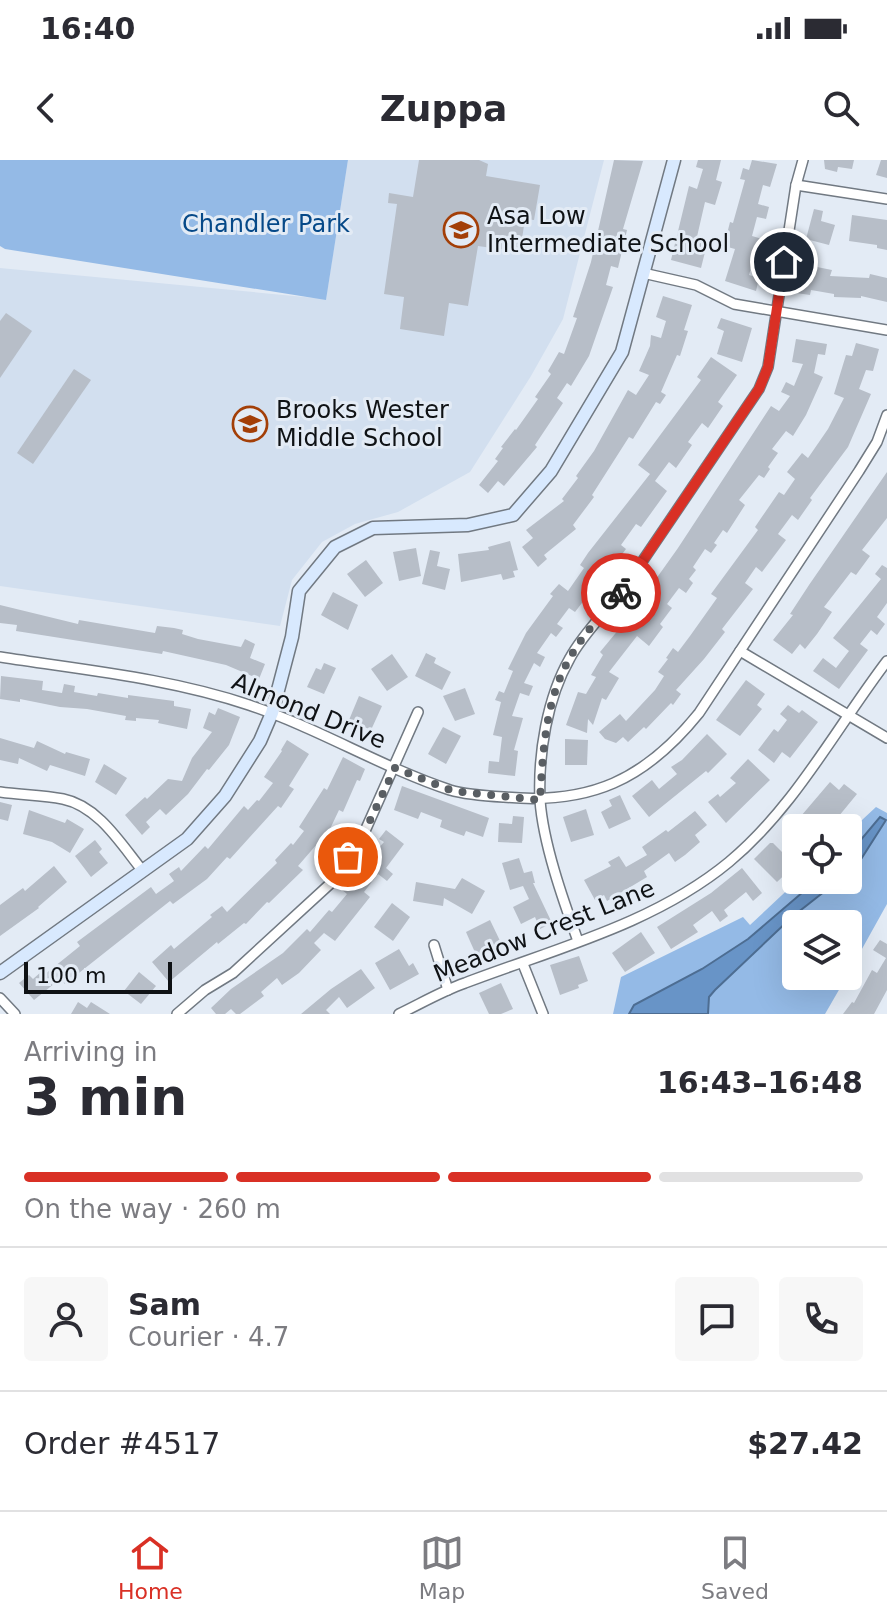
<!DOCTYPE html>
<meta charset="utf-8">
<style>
body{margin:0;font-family:"DejaVu Sans",sans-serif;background:#f7f7f7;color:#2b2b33;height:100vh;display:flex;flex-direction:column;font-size:30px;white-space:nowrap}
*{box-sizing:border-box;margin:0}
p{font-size:26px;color:#7c7c81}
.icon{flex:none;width:44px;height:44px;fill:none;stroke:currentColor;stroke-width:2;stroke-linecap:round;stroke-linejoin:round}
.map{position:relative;height:854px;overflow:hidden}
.details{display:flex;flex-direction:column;background:#fff;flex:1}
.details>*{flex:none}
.controls{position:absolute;left:782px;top:654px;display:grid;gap:16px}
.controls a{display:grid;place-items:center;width:80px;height:80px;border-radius:8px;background:#fff;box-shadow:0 8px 32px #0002;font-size:40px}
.scale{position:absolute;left:24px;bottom:20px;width:148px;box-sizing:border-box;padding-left:8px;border:4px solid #0f1215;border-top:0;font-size:22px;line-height:28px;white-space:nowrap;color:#0f1215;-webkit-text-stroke:6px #e3ebf5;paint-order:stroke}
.pin{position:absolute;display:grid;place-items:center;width:68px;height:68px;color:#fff;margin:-34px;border:4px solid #fff;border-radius:50%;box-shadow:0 2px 8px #0007}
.courier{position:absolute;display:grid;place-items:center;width:80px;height:80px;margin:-40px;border:6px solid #d93025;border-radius:50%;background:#fff;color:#222;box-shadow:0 2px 10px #0007}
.summary em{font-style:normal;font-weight:600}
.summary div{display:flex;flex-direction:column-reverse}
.summary{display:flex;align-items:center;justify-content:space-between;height:136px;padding:0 24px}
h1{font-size:52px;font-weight:600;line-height:60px}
.bar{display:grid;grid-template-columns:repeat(4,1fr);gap:12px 8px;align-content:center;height:96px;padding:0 24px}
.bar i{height:10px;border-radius:6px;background:#e1e1e2}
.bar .on{background:#d93025}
.bar p{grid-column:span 4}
.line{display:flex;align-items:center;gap:20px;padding:0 24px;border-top:2px solid #e1e1e2}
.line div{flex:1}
.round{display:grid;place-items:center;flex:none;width:84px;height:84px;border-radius:8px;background:#f7f7f7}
.status{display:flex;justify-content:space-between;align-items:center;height:56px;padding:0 40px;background:#fff;direction:ltr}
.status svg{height:22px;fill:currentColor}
header{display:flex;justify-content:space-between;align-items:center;height:104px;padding:0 24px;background:#fff;font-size:36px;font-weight:600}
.menu{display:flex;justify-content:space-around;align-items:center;height:112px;border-top:2px solid #e1e1e2;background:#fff;font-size:22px;color:#7c7c81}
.menu a{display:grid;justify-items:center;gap:4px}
.menu .on{color:#d93025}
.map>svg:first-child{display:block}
.built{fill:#d2dfef}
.green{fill:#94bae6}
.water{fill:#6894c7;stroke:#4d6d92;stroke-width:2}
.building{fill:#b7bec8}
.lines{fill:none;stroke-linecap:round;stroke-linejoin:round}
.street-casing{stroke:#717982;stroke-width:12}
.secondary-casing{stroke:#717982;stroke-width:15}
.street{stroke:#fff;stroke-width:9}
.secondary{stroke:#d8e9fe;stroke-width:12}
.done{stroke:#595e63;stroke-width:8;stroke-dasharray:0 14.4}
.route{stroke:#d93025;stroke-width:10}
.labels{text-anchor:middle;stroke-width:6;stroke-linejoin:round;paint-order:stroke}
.poi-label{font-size:24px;fill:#0f1215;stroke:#e3ebf5;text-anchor:start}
.park-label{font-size:24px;fill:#064988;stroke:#e3ebf5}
.street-label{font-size:24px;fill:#0f1215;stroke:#e3ebf5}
</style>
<div class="status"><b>16:40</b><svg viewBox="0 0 49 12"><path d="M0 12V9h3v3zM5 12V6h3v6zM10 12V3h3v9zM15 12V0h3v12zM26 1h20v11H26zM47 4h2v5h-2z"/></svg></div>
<header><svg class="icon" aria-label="back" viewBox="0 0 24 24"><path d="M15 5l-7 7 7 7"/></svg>Zuppa<svg class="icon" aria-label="search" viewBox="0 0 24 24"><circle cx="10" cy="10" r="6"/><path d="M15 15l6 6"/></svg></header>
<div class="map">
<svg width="887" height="854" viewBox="0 0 887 854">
<rect width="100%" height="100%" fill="#e3ebf5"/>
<polygon class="built" points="348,0 604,0 563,159 531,216 470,312 398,352 355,364 322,382 292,420 280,466 0,426 0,108 326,139"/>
<g class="green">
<polygon points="0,0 348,0 326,140 5,89 0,86"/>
<polygon points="876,647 887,653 887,744 848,814 848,764 796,764 796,816 847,816 825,854 613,854 621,817 743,757 750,765 798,720 848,720 848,673"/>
</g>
<g class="water">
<polygon points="880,657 886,660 856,707 848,713 848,695"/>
<polygon points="817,720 839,720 792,757 715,830 709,837 708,854 629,854 634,845 702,809 748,779"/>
</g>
<g class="building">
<polygon points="419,0 479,0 488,4 486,16 540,25 534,60 525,59 520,92 478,86 468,146 449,143 444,176 400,169 404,137 384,134 397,44 388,43 389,33 413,37"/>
<polygon points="614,0 643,1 623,69 627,70 618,108 611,106 606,125 613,127 589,196 571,226 567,223 557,238 563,243 535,285 537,287 504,326 498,321 488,333 479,325 498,301 495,299 503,288 501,287 515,269 516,270 538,239 535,237 551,214 548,211 559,192 564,194 577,158 573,157 591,102"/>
<polygon points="698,0 721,0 716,20 722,22 715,45 705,42 696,81 707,84 701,108 671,100 689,26 697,29 703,9 696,7"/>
<polygon points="752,0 777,4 770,27 763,25 758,44 769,47 766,59 757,57 752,76 766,80 761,96 755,94 749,115 759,118 756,131 725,121 735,89 724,86 730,62 733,63 745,20 740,19 743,8 749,10"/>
<polygon points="824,0 854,0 852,9 838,7 837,12 825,9"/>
<polygon points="881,0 887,0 887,18 876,15"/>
<polygon points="814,49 823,51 821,61 835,65 829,85 806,79"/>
<polygon points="852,55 887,60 887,90 877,88 877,85 849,81"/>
<polygon points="802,104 832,110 830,116 869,118 870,114 887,118 887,142 861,136 861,138 834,137 834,134 811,130 810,135 796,133"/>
<polygon points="663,136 692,145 684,170 688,171 680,196 677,195 661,232 666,235 660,244 656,242 633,279 629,277 592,335 594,337 573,365 576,369 544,395 547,399 538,407 522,387 533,378 526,370 564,341 562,339 578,318 576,316 594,291 628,230 636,235 649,215 639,211 650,186 651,175 661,178 666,161 656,157"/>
<polygon points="6,153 32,171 0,218 0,161"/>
<polygon points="721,158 752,168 742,202 717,194 724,171 717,168"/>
<polygon points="796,179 827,184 825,195 818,194 814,213 823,217 806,255 793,276 786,271 772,289 778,293 768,307 770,309 764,318 759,315 739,340 745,345 727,373 723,370 714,383 717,385 711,393 705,389 693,407 696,410 689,419 693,423 686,433 679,428 667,444 672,448 660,464 663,467 649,486 637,476 609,512 619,518 606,540 602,538 593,565 588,559 587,573 566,565 578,532 586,534 596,517 591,515 603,495 600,492 629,457 636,462 648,446 641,440 678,388 771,246 779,251 790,236 781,232 786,222 794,226 803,204 792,202"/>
<polygon points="856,183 879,189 873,211 866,210 859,229 871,234 848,287 810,338 812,340 798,360 792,355 778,374 786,380 762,412 756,407 745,423 753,429 722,469 725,472 704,499 676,530 681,534 673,545 671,543 646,569 644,567 628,582 623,577 616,583 605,579 599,572 620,554 626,561 655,530 664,516 658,512 668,499 666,498 673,488 678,492 690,476 717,438 711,434 758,370 755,367 779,332 784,335 795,319 787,312 802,293 808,298 828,269 844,238 834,234 846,195 852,196"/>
<polygon points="711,197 737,215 718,242 723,246 708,268 702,263 688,282 692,285 676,308 669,302 655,321 667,331 641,367 636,364 621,385 626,389 607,414 609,416 602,427 599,425 591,437 588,435 575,452 569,448 557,464 563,468 556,477 551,473 537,493 545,497 540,507 534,503 524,523 533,526 529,536 520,533 512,556 523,558 514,590 518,591 515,616 488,613 489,601 499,602 502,577 493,575 501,542 495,540 499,531 504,533 513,511 508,509 526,473 553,436 550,434 559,424 568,431 584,408 580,405 588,393 650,314 638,305 701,220 697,217"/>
<polygon points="74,209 91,220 33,304 17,293"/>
<polygon points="887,312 887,358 862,390 870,396 856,415 851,412 824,447 832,452 817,474 805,489 800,484 792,494 773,480 793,455 790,454 809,425"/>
<polygon points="510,381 518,410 513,411 515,417 503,420 501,414 461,422 458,394 489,390 488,387"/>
<polygon points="416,388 421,416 399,421 393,392"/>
<polygon points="430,390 440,392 437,406 450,409 445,430 422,424"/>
<polygon points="366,400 383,423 365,437 347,414"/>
<polygon points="882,405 887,408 887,443 877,457 885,464 877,475 871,470 860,484 868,490 839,529 813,511 823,498 836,508 849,491 833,478 881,419 875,414"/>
<polygon points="333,432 358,445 348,470 321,455"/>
<polygon points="0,445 78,464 79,460 155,473 157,466 174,468 183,470 182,474 198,479 241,487 245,479 255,484 250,498 265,504 259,519 226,505 163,491 162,494 16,471 17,465 0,463"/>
<polygon points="426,493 436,498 434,503 451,512 442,530 415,516"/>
<polygon points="392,494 408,517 387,531 371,509"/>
<polygon points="324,503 336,508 324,534 307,527 316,508 321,510"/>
<polygon points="1,516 43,521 42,530 62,533 64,524 75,526 74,532 97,536 98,533 128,538 128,535 174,541 174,546 191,549 187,569 158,563 159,560 136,558 136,561 125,560 126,556 87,549 60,547 20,539 20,542 0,539"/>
<polygon points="746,520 765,534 757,545 762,549 740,576 716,560"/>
<polygon points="465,528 475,554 455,561 443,536"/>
<polygon points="359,536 382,546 371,570 349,560"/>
<polygon points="788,545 799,553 802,550 818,562 790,598 782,592 774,603 758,590 774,569 778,572 787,560 780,554"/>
<polygon points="218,548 240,557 229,585 209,610 207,609 188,634 166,655 160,649 146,662 150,667 142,675 125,655 145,637 147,639 168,619 182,621 192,598 212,572 203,568 209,552 215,555"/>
<polygon points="443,567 461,576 446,604 428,594"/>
<polygon points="707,574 727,594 708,613 706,611 649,657 632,636 652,620 659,629 677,614 671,607 682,600"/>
<polygon points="0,578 34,588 37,581 65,594 66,592 90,599 85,616 50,605 47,611 19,598 18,604 0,600"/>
<polygon points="565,579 588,580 587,605 565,605"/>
<polygon points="287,580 309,594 289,626 294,629 281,648 278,646 230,699 227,697 207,719 173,744 170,741 65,824 60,819 34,840 19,823 29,815 33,819 41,812 44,815 80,786 77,782 151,727 156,734 174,721 169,714 179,707 181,711 205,686 208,689 244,646 248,650 257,640 259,641 273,623 264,617 282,591 281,590"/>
<polygon points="343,597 365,609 360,621 357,620 343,652 339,650 330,669 298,706 303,710 269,743 267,742 246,764 244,763 218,784 217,782 169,822 152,802 171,785 174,789 212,757 210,755 222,746 227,752 277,703 275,700 291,683 293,685 304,671 299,667 324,628 327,630"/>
<polygon points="748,599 770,620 726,663 708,642 718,634 720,637 736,623 730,618"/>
<polygon points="104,604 127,618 116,635 95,622"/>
<polygon points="830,622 839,630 844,624 857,634 829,668 796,668 796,686 784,676"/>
<polygon points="402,626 489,658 483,677 466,671 464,676 450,671 440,667 442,660 421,652 418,659 394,650"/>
<polygon points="620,635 631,659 609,669 601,652 612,646 609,640"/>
<polygon points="0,642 12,645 8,661 0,659"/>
<polygon points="586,649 594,675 571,682 563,657"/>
<polygon points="29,650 65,663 67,659 84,669 70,693 52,682 23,674"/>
<polygon points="695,651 707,665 695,675 700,682 685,695 675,702 669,693 644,711 647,717 607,741 604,735 595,740 584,720 611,706 608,702 619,696 626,707 647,695 642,687 666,670 668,672"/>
<polygon points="513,656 524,657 522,683 498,682 499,663 512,664"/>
<polygon points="386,670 404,684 386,708 393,714 387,721 378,714 364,732 370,737 335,781 324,773 314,783 321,790 299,813 282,825 277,818 261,832 264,836 240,854 236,854 231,849 225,854 216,854 211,848 231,829 283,793 307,769 310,772 329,750 332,752 347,734 342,730 384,682 379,679"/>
<polygon points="95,680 102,689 99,692 108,703 91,717 75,696"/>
<polygon points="770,683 773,683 795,705 777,722 754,699"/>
<polygon points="519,698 524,713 532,711 535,723 533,723 552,763 540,769 535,757 521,764 513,747 529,739 523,726 510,730 502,703"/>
<polygon points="54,706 67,722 38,747 39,748 0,776 0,745 23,728 25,731"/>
<polygon points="742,708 762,733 753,741 746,732 724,750 728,756 720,762 712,751 693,765 698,772 671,789 657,767 711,733"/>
<polygon points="462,718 485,731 472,754 444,738 443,746 413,741 416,722 455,729"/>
<polygon points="392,743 410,757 393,781 374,767"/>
<polygon points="490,760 502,785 477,797 466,772"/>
<polygon points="641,772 655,793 625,812 612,793"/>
<polygon points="880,780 887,784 887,830 874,854 843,854 852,842 854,843 872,810 877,813 886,798 873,790"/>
<polygon points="399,789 409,806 413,803 419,814 390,830 375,803"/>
<polygon points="579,796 588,821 578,825 579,828 560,835 550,805"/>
<polygon points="361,809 375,828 347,848 339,837 326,850 330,854 301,854 331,829"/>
<polygon points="139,812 156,826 141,844 124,831"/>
<polygon points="501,823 513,849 501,854 489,854 479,833"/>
<polygon points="78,842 87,848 91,842 110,854 71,854"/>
</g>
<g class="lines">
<g class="street-casing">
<g id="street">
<polyline points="796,25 887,39"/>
<polyline points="643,113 696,125 734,144 887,170"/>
<polyline points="740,491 887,578"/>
<path d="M0 497C83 510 169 518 249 545 318 568 381 607 450 630 467 635 486 636 504 637 590 645 645 620 699 553L859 311 877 282 887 255"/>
<path d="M0 632C21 635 42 635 63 639 98 646 121 684 142 710"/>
<path d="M578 781C563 740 543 683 540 640 538 594 547 538 570 498 585 470 611 448 629 421 673 357 716 293 759 229L768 207 796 25 803 0"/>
<polyline points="434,785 448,830"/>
<polyline points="523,804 543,854"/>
<polyline points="0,838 15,854"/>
<polyline points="177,854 205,830 233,813 331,723 365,671 418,552"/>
<path d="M399 854C420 844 442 831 465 823 554 789 654 764 729 702 795 647 836 568 887 501"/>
</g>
</g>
<g class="secondary-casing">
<polyline id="secondary" points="0,813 187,679 225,636 260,581 272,553 292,477 299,431 335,387 373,368 468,365 513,355 551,311 622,192 674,0"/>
</g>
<use href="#street" class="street"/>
<use href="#secondary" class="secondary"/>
</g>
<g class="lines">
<path class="done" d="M348 697 365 671 395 608 453 631 540 640C543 592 545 539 571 496 584 473 604 453 621 433"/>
<polyline class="route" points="621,433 759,229 768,207 784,102"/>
</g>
<defs>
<g id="school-ring" transform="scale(1.8)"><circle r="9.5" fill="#e3ebf5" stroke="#a33f08" stroke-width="1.5"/><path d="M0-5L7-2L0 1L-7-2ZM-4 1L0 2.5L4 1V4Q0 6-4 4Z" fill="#a33f08"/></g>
</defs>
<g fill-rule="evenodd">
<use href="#school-ring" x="461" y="70"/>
<use href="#school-ring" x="250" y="264"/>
</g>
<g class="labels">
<g class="poi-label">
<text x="487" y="64">Asa Low<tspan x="487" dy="28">Intermediate School</tspan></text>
<text x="276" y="258">Brooks Wester<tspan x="276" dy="28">Middle School</tspan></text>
</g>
<g class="park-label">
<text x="266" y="72">Chandler Park</text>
</g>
<g class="street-label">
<text transform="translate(309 551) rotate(22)" y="8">Almond Drive</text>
<text transform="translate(544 771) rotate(-22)" y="8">Meadow Crest Lane</text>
</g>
</g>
</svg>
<div class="controls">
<a><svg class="icon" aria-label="locate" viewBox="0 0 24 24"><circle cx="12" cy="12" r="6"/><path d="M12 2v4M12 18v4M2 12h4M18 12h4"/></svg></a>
<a><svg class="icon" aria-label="layers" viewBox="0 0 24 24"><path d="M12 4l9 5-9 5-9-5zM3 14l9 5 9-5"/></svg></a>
</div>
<div class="scale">100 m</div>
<div class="pin" style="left:348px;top:697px;background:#ea580c"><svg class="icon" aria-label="bag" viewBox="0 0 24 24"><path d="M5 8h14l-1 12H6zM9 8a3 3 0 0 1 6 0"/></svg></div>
<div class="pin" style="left:784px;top:102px;background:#1f2937"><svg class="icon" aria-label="home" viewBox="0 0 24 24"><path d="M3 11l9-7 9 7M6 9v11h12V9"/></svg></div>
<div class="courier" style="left:621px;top:433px"><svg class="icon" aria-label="bike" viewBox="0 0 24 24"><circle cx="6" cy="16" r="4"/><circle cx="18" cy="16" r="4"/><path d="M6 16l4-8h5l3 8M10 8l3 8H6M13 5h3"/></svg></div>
</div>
<section class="details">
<div class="summary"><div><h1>3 min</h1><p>Arriving in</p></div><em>16:43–16:48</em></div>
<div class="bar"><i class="on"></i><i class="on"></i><i class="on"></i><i></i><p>On the way · 260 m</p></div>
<div class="line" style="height:144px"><a class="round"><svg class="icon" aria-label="person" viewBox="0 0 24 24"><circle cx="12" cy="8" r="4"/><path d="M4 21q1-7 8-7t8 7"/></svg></a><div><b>Sam</b><p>Courier · 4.7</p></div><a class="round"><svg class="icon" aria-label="chat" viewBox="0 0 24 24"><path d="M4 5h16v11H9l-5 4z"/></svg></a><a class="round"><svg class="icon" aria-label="phone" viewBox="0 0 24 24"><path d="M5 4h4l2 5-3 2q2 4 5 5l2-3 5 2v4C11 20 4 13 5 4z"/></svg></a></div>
<div class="line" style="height:104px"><div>Order #4517</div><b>$27.42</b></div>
</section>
<nav class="menu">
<a class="on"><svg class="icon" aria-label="home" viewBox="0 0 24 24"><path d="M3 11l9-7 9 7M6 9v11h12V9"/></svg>Home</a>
<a><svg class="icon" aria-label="map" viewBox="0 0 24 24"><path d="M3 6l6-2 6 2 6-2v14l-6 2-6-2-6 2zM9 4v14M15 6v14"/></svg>Map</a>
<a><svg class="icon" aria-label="saved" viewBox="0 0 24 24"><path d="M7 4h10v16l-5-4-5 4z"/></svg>Saved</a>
</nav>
